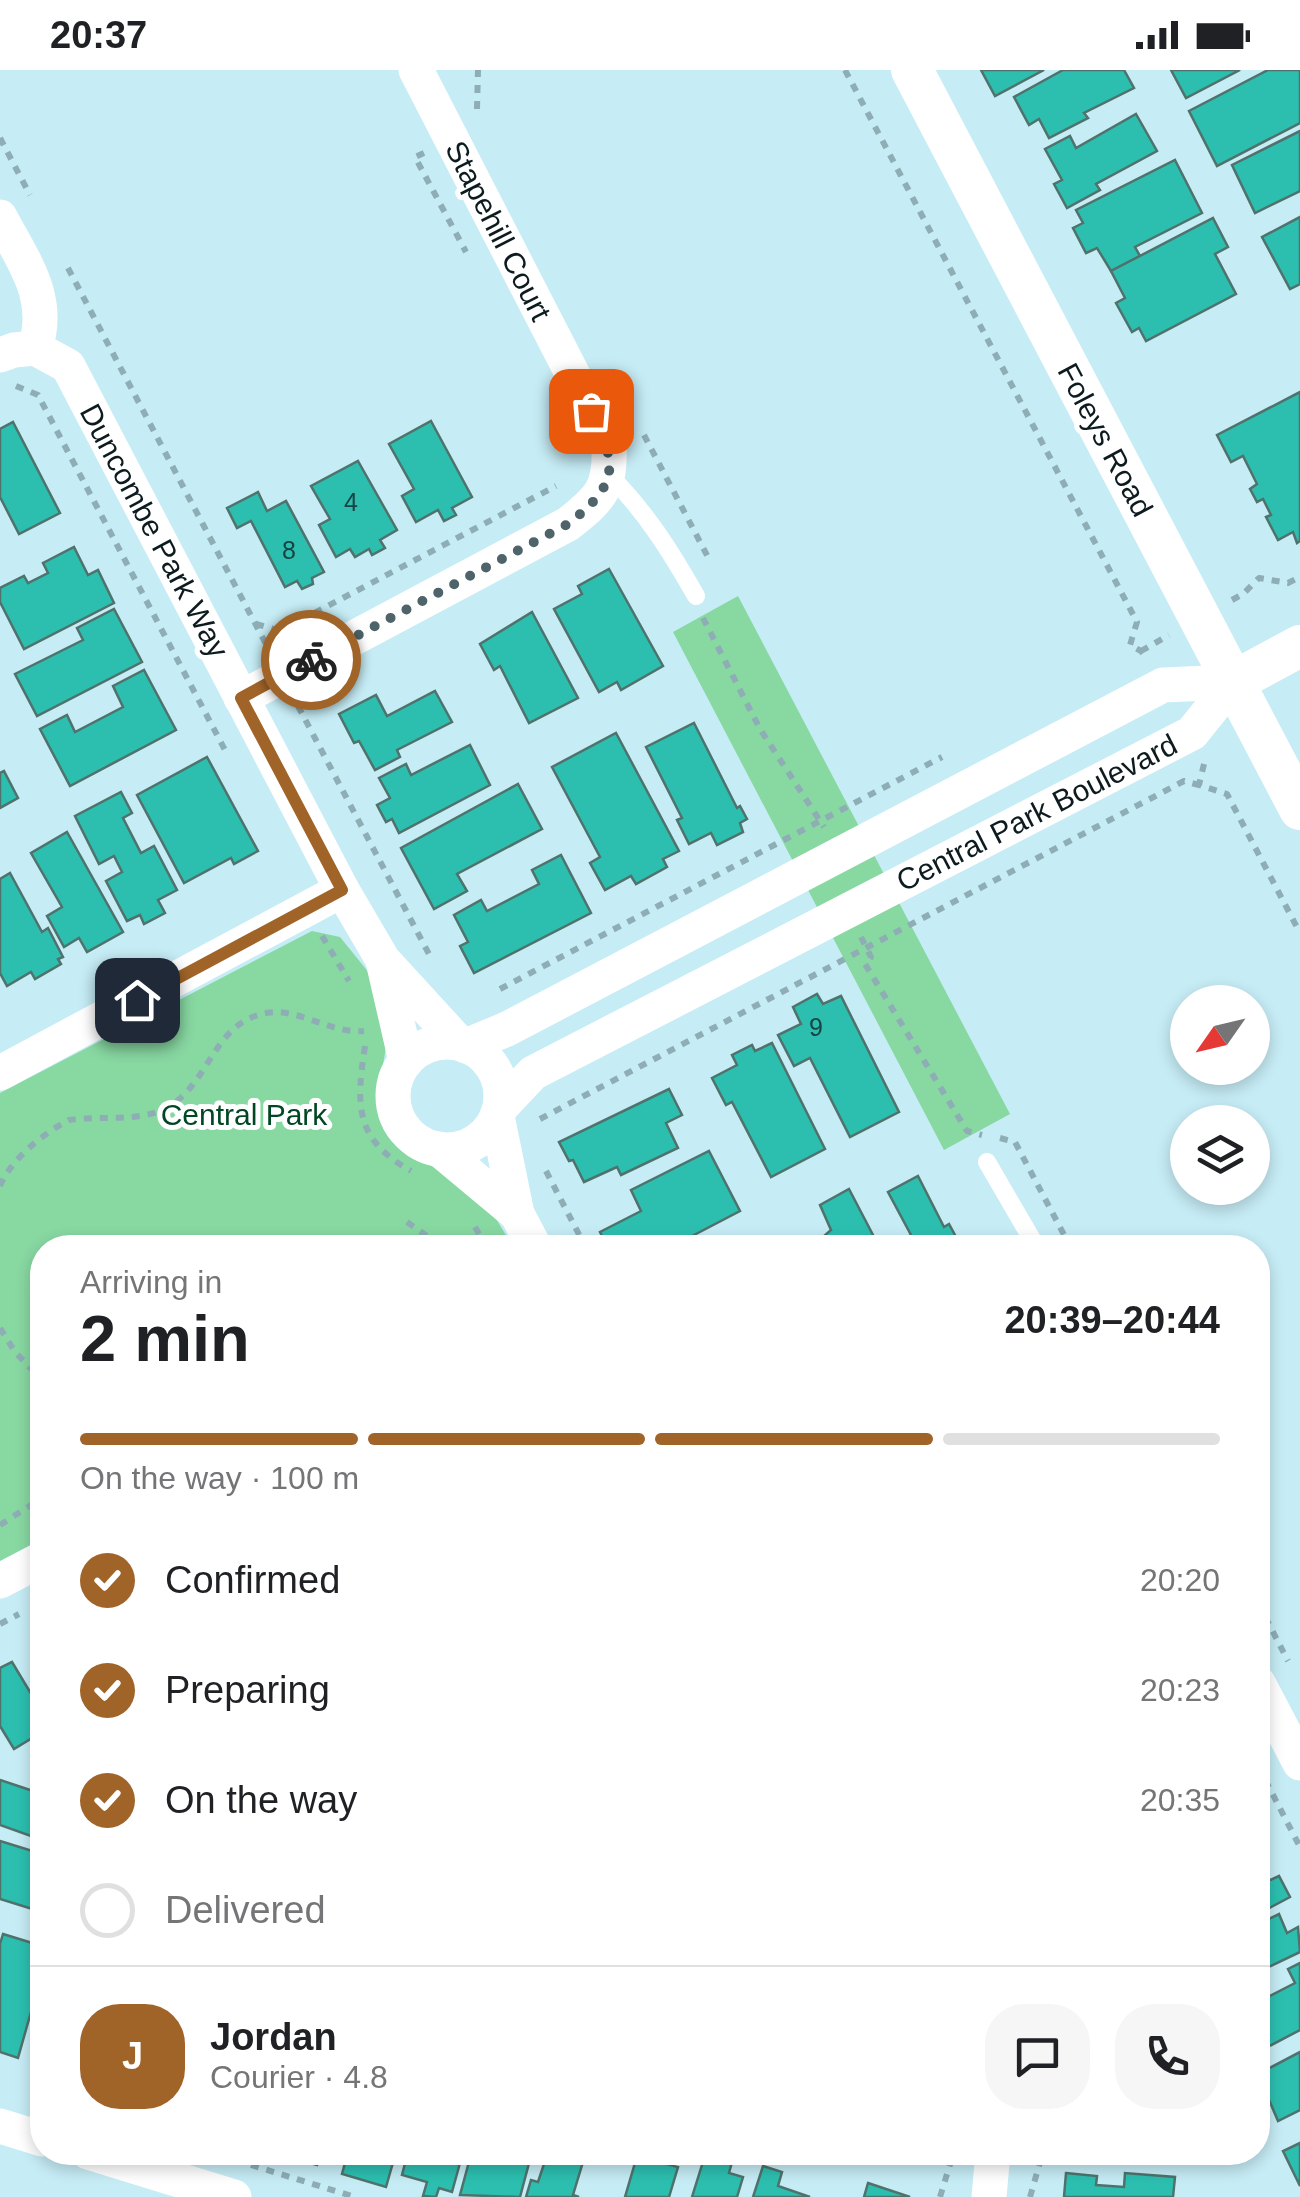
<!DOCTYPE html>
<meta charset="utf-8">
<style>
body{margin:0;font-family:Arial,sans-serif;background:#f6f6f6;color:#202124;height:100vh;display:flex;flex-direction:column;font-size:38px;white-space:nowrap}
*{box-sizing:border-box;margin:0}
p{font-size:32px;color:#757577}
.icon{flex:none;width:55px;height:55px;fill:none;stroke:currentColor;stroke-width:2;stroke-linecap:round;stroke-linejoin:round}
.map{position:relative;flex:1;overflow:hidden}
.panel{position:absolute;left:30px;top:1165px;width:1240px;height:930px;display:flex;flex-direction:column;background:#fff;border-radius:40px;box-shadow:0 5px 15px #0003}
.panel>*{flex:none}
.needle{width:65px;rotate:236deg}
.fabs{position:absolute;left:1170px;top:915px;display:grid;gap:20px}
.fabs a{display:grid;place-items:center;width:100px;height:100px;border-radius:50%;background:#fff;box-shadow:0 5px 15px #0003;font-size:50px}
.pin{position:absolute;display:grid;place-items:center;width:85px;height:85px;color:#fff;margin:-42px;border-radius:20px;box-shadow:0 5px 15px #0006}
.courier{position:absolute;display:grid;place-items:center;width:100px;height:100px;margin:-50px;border:8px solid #a16428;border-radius:50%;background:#fff;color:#222;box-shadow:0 2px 12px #0007}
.head em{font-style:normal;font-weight:600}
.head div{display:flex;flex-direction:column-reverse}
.head{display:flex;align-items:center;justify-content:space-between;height:170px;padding:0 50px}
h1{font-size:65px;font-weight:600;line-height:75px}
.bar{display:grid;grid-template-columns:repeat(4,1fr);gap:15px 10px;align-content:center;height:120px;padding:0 50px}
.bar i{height:12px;border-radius:8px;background:#e0e0e0}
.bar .active{background:#a16428}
.bar p{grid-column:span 4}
.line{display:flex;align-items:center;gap:25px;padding:0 50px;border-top:2px solid #e0e0e0}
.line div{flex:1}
.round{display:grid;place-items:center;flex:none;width:105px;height:105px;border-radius:40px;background:#f6f6f6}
ol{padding:0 50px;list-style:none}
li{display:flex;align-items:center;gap:30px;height:110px}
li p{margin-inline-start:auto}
li .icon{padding:10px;border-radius:50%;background:#a16428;color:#fff;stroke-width:4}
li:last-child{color:#757577}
li i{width:55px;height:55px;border:5px solid #e0e0e0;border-radius:50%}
.status{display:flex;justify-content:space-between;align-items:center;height:70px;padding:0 50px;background:#fff;direction:ltr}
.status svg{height:28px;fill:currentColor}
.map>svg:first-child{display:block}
.green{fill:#88d8a2}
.building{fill:#2cbfb0;stroke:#4f726c;stroke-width:2.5}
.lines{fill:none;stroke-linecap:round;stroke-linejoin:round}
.path{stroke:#8eadb5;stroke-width:6;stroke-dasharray:8 8;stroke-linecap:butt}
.service{stroke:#fff;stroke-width:18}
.minor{stroke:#fff;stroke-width:35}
.tertiary{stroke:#fff;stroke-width:42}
.done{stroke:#4e646a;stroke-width:10;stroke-dasharray:0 18}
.route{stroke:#a16428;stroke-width:12}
.labels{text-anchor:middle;stroke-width:10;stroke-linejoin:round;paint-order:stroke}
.number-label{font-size:25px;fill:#154443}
.street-label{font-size:30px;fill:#0d1b1f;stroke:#fff}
.park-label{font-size:30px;fill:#004823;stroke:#fff}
</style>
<div class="status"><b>20:37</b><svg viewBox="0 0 49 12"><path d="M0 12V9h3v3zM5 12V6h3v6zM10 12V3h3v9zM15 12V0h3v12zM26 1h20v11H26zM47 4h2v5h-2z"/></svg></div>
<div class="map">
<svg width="1300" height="2127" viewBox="0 0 1300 2127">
<rect width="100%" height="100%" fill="#c6ecf5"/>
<g class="green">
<polygon points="738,526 1010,1044 944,1080 673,562"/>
<polygon points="312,861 340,867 374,909 386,977 377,1031 388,1057 399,1071 442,1094 486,1132 513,1177 42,1178 42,1469 0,1491 0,1023"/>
</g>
<g class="building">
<polygon points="981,0 1044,0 995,26"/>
<polygon points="1063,0 1124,0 1134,18 1084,43 1088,48 1049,68 1039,49 1029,55 1014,27"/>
<polygon points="1171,0 1240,0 1186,28"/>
<polygon points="1268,0 1300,0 1300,53 1217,96 1189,41"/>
<polygon points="1136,44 1157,81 1096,114 1100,120 1067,138 1054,114 1062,110 1045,79 1070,66 1076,78"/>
<polygon points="1300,61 1300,121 1255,143 1232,95"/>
<polygon points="1175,90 1202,143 1135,177 1140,186 1111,201 1097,178 1086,183 1073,158 1083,153 1076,140"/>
<polygon points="1300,147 1300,214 1290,219 1262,167"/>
<polygon points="1213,148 1228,177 1215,184 1236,224 1146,271 1139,258 1132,262 1116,233 1125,228 1111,201"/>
<polygon points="1300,322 1300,471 1297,473 1293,462 1278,470 1266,447 1271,445 1263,429 1257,432 1250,419 1257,414 1243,386 1231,392 1217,365"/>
<polygon points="431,351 472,427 452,438 456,445 444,451 438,440 416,452 402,426 414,419 389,374"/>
<polygon points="13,352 60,443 19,464 0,427 0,359"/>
<polygon points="358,391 397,460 380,470 385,478 372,485 369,479 355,487 350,479 336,487 319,455 330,449 311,416"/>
<polygon points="258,422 267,441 286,431 324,502 312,508 313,514 302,519 297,511 285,517 251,451 237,458 227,438"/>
<polygon points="74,477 88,505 98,500 114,533 24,579 0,532 0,518 24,506 28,513 48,503 43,493"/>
<polygon points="609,499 663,596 621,620 617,612 599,622 554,539 582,524 578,516"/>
<polygon points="114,539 142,592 37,646 15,604 83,570 77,558"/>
<polygon points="532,542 578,628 529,653 500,596 494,600 480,574"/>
<polygon points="144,600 176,660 70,716 40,659 67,645 75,662 123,637 113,616"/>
<polygon points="435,621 452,652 397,680 400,687 375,700 359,671 354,673 339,644 376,625 387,646"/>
<polygon points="694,653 737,738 740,736 747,749 740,753 743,762 717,775 711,763 689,774 677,750 682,748 646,677"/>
<polygon points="616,663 679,781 663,789 667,797 636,814 631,806 605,820 590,793 600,787 552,697"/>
<polygon points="470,675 490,715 399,763 392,749 386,752 377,735 390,728 379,708 406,694 411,705"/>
<polygon points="207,687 258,781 234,794 231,788 184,813 137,725"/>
<polygon points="4,701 18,728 0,738 0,703"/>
<polygon points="518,714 542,759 457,804 467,821 434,839 401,778"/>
<polygon points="121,722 132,743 123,748 141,783 154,776 177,820 158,830 165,843 144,854 140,845 127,851 106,811 122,802 114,786 99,794 75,746"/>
<polygon points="67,762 123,862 87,882 79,868 64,877 47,846 62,837 31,783"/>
<polygon points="561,785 591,843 474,903 460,876 468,872 454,845 481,830 487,841 539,814 532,800"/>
<polygon points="10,803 42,862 48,858 63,887 58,889 61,894 35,909 31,902 7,916 0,903 0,809"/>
<polygon points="817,924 823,934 841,926 899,1042 850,1067 810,988 794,996 778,965 801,954 793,937"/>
<polygon points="772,973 825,1079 771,1107 732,1032 726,1035 712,1008 737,995 732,985 752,975 755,981"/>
<polygon points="669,1019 682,1045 666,1053 678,1078 621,1105 617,1097 584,1112 573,1090 569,1091 559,1072"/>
<polygon points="709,1081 740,1141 669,1178 608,1178 600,1162 641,1141 631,1120"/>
<polygon points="918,1106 944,1157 949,1154 962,1178 896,1178 895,1174 911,1165 888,1122"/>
<polygon points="849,1119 873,1165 860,1172 863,1178 829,1178 824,1166 831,1160 820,1135"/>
<polygon points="12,1592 30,1622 42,1614 42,1662 14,1679 0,1656 0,1598"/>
<polygon points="0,1710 42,1724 42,1770 0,1755"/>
<polygon points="0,1771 42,1784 42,1842 0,1829"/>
<polygon points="1258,1791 1268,1811 1279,1806 1290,1827 1258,1844"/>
<polygon points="1279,1844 1287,1863 1298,1857 1300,1882 1258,1902 1258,1870 1262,1868 1258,1854"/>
<polygon points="3,1864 42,1876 42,1903 18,1988 0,1982 0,1874"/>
<polygon points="1300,1893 1300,1960 1258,1982 1258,1932 1295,1913 1288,1899"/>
<polygon points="1300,1982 1300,2040 1278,2051 1258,2004"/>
<polygon points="1300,2073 1300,2116 1283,2081"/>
<polygon points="293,2082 320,2082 317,2095 291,2088"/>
<polygon points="329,2082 396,2082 386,2117 342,2104 346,2089"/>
<polygon points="408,2082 463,2082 452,2122 439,2118 436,2127 423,2126 427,2112 402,2105"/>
<polygon points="479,2082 532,2082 520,2127 460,2125 470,2088 477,2090"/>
<polygon points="548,2082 586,2082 573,2125 579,2127 526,2127 531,2110 538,2112"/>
<polygon points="706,2082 734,2085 729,2103 743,2107 737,2127 692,2127"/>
<polygon points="637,2086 678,2097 669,2127 625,2127"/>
<polygon points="763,2096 782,2102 778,2116 810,2127 753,2127"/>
<polygon points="1066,2103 1097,2106 1096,2115 1124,2117 1125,2103 1175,2107 1173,2127 1064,2127"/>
<polygon points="868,2113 910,2127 864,2127"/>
</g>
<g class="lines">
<g class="path">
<polyline points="845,0 1137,552 1130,575 1141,581 1146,587"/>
<polyline points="477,39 478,0"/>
<polyline points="0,68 30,125"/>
<polyline points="424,83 415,87 466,182"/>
<polyline points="68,198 267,576"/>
<polyline points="16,316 38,325 226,682"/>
<polyline points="644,365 710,491"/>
<polyline points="1232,530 1243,524 1259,508 1288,513 1300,507"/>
<polyline points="703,548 760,659 824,757"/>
<polyline points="256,554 280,561 556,416"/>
<polyline points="1141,581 1169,565"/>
<polyline points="298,636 430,886"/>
<polyline points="1204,694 1199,715 1227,724 1300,863"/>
<polyline points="322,866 349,911"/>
<polyline points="861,867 871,887 865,894 967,1061 982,1065"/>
<polyline points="500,919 942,687"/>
<path d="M365 976C356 1035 354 1069 411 1101"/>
<polyline points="540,1049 1184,711 1199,715"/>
<polyline points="1000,1068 1015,1072 1071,1178"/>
<polyline points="546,1101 586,1178"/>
<path d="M0 1116C11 1089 44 1063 69 1050 101 1045 140 1053 168 1037 210 1013 213 953 266 943 298 937 330 964 364 961"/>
<polyline points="407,1152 434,1171 463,1178"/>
<polyline points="475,1157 487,1178"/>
<polyline points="468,1178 484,1173"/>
<polyline points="0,1258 15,1282 42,1310"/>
<polyline points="0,1455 42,1428"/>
<polyline points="1258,1533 1288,1591"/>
<polyline points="0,1554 19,1544"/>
<polyline points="1258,1696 1300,1777"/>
<polyline points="251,2095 355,2127"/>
<polyline points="940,2127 951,2091 950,2082"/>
<polyline points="1030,2127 1043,2082"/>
</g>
<g class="service">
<path d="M610 406C646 442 671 482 696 526"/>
<polyline points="987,1092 1037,1178"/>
</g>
<g class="minor">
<path d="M0 147C23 191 52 227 35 278L68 296 342 820 383 890 459 973"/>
<polyline points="0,285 14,280 35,278"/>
<path d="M241 628 568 454C601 428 611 418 609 375L416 0"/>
<polyline points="383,891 406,991"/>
<circle cx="447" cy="1026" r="54"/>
<polyline points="466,976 507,959 1163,615 1233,612"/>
<polyline points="0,1003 342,820"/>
<polyline points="500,1038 533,1003 1192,663 1233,612"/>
<polyline points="497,1046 517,1144 535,1178"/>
<polyline points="439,1079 517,1144"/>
<polyline points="0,1511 42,1489"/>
<polyline points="1258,1613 1300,1693"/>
<polyline points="0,2056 42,2069"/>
<polyline points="88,2082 234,2127"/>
<polyline points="989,2127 993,2082"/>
</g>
<g class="tertiary">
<polyline points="912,0 1300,739"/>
<polyline points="1233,612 1300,576"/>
</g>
</g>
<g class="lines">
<path class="done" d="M311 590 568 454C618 415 619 396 591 341"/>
<polyline class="route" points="137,930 342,820 241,628 311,590"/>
</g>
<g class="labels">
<g class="number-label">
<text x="351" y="441">4</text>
<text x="289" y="489">8</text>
<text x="816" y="966">9</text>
</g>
<g class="street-label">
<text transform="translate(498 161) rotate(63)" y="10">Stapehill Court</text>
<text transform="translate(1105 370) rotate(62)" y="10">Foleys Road</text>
<text transform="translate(154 461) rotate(62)" y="10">Duncombe Park Way</text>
<text transform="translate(1037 743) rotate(-27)" y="10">Central Park Boulevard</text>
</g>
<g class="park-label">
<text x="244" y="1055">Central Park</text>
</g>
</g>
</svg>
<div class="fabs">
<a><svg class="needle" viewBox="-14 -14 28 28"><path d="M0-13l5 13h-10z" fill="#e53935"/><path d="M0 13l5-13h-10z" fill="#757577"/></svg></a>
<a><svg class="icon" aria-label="layers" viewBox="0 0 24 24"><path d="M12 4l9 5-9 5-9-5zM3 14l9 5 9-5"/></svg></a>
</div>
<div class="pin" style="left:591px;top:341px;background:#ea580c"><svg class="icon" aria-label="bag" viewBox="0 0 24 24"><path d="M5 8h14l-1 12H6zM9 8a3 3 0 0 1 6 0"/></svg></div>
<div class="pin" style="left:137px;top:930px;background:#1f2937"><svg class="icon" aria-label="home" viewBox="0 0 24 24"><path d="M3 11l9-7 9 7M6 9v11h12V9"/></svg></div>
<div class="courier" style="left:311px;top:590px"><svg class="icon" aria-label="bike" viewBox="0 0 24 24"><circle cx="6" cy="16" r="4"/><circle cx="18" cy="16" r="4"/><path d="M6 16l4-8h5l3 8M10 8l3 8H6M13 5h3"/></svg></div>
<section class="panel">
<div class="head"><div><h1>2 min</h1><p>Arriving in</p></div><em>20:39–20:44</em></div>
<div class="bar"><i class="active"></i><i class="active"></i><i class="active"></i><i></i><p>On the way · 100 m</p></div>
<ol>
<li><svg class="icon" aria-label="check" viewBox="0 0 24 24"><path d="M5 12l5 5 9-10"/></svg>Confirmed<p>20:20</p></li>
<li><svg class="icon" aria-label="check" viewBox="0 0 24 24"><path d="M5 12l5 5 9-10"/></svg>Preparing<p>20:23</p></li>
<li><svg class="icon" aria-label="check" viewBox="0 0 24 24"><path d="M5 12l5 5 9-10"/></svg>On the way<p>20:35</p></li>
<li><i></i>Delivered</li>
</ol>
<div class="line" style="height:180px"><b class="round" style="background:#a16428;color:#fff">J</b><div><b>Jordan</b><p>Courier · 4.8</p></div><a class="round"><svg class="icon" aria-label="chat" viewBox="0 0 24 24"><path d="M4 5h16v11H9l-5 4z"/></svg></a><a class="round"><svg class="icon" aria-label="phone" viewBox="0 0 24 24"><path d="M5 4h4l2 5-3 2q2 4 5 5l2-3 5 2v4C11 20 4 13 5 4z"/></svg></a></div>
</section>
</div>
